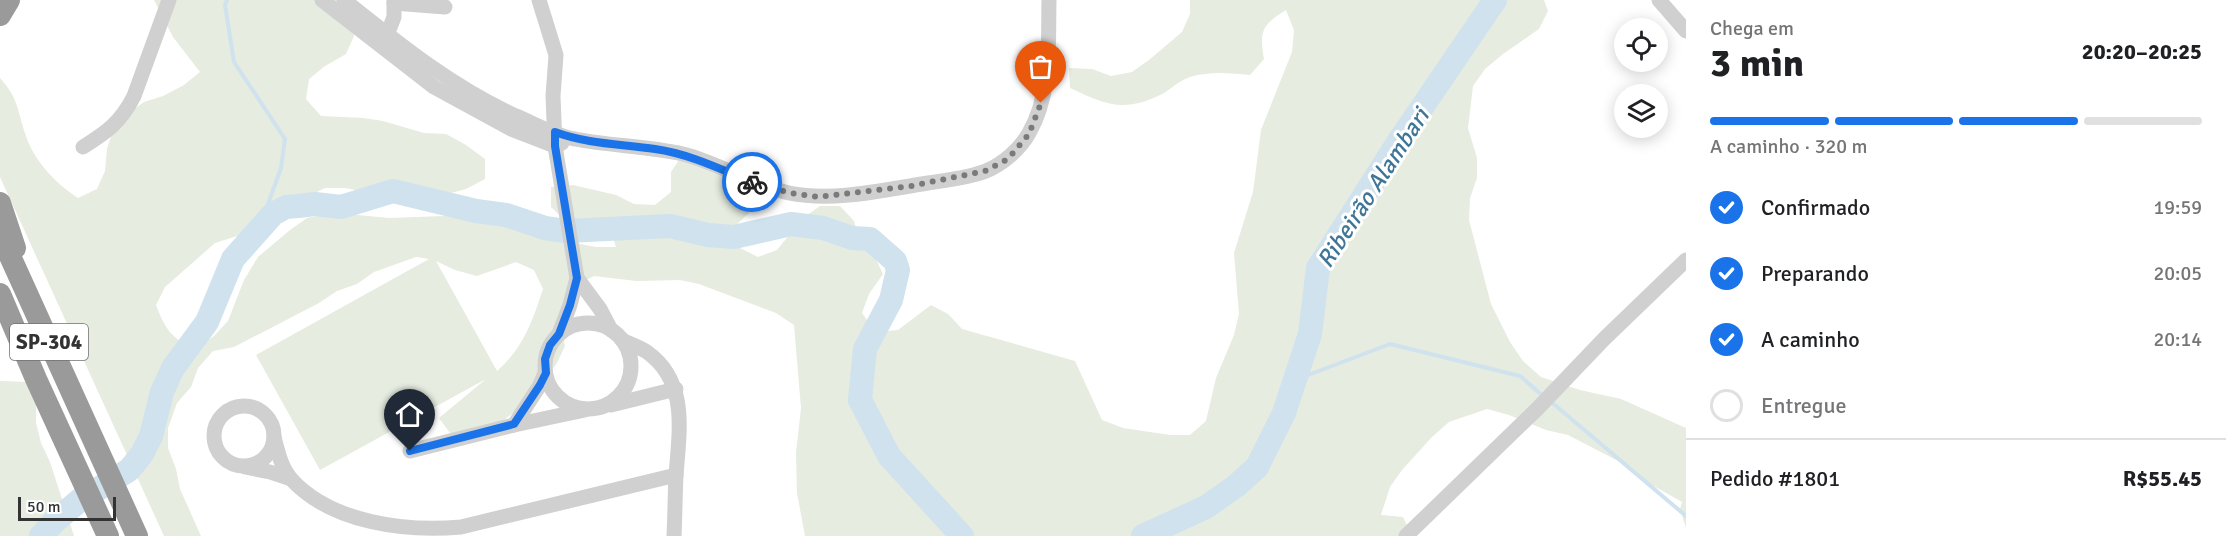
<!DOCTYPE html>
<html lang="pt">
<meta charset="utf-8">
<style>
body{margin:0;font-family:Signika,sans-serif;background:#f2f2f2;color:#202124;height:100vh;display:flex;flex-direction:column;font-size:22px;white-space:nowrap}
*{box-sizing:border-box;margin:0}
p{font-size:20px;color:#757577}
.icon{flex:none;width:33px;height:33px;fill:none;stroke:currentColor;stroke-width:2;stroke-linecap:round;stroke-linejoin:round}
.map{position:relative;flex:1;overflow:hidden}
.drawer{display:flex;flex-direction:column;background:#fff;width:540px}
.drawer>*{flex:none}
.buttons{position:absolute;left:1614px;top:18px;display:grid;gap:12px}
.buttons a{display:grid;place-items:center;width:54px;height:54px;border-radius:50%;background:#fff;box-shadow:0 3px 15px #0003;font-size:30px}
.scale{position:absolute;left:18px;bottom:15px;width:98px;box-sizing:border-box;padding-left:6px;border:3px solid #333;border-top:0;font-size:16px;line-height:21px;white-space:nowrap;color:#333;-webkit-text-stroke:4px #fff;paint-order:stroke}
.pin{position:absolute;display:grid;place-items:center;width:51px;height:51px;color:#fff;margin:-62px -26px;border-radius:50% 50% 50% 0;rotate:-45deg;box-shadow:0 0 6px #0007}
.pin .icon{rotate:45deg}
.courier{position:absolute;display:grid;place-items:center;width:60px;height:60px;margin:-30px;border:4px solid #1a73e8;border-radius:50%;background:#fff;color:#222;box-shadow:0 2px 8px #0007}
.overview em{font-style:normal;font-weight:700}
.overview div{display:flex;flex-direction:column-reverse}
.overview{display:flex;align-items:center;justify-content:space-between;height:102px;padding:0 24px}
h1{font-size:39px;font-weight:700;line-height:45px}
.bar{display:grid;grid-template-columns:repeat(4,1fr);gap:9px 6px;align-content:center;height:72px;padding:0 24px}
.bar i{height:8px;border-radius:4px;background:#e0e0e0}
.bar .current{background:#1a73e8}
.bar p{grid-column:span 4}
.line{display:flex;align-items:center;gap:15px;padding:0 24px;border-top:2px solid #e0e0e0}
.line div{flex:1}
ol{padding:0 24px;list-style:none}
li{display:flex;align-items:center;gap:18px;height:66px}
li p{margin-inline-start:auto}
li .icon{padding:6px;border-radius:50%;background:#1a73e8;color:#fff;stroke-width:4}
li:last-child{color:#757577}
li i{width:33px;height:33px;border:3px solid #e0e0e0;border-radius:50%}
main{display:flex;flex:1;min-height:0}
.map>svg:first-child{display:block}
.green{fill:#e6ecdf;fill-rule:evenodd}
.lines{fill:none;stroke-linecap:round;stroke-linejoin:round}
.stream{stroke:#cfe2ee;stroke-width:4}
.river{stroke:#cfe2ee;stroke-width:24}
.minor{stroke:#d0d0d0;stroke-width:15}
.highway{stroke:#9a9a9a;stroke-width:22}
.done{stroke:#7a7a7a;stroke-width:6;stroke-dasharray:0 10.8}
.route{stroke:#1a73e8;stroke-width:8}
.labels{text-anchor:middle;stroke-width:6;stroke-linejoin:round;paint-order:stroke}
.shield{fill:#fff;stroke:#707070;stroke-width:1.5}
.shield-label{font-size:21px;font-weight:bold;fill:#333}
.water-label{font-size:24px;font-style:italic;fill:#3f7597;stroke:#fff}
</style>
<main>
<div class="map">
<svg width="1686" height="536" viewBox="0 0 1686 536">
<rect width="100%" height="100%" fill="#fff"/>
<g class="green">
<path d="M154 0H339L352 14 354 36 346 54 325 66 309 79 306 99 321 116 363 118 383 121 424 133 446 134 466 145 485 159V179L466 189 427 199 407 196H387L345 188H325L287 207 253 231 215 243 165 287 156 305C165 329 171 338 195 349L214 336 228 321 244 280 258 257 290 230 307 218 327 214H347L389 218 472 215 493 216 537 230 554 239 596 247H616L610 228 568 223 551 207V187L573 185 616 195 634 204 655 205 671 192V172L683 154 759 191 752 210 735 226 740 248 758 257 777 250 803 218 820 206H840L854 221 860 240 874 255 883 274 869 294 862 313 876 332 898 330 931 305 948 314 962 329 1075 361 1102 420 1123 428 1170 435H1190L1206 421 1216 378 1234 335 1239 314 1234 253 1253 192 1261 130 1292 52 1294 30 1286 10C1262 25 1259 31 1264 59L1250 75C1230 73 1210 71 1190 77 1180 80 1171 89 1162 94 1124 113 1106 105 1070 88L1069 68 1092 69 1111 76 1132 72 1149 60 1182 32 1190 14V0H1544L1548 11 1539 29 1503 54 1485 69 1473 86 1468 128 1477 158V178L1470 198 1469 220 1491 304 1510 342 1523 361 1541 377 1580 390 1621 399 1686 428V528L1680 509 1682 502 1638 477 1622 463 1568 435 1546 430 1509 415 1487 409 1449 422 1432 437 1402 470 1390 487 1381 515 1403 517 1412 536H805L797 493 796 453 801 408 794 325 776 313 699 284 680 280 636 281 594 276 575 286 561 325 565 346 557 363 532 398 499 424 453 437 439 418 486 379 320 470 256 355 429 259 416 257 374 272 357 284 337 291 319 303 234 347 213 351 198 368 191 387 177 403 168 428V448L176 469 180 489 201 536H164L0 177V78C18 98 17 109 25 133 33 160 55 183 78 198L97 189 105 171 107 149 113 130 127 114 144 102 163 96 184 85 200 72 173 37ZM436 261 455 270 477 276 516 262 534 270 543 289C532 322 524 347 497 371Z"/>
<polygon points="0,381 28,382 36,402 36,423 41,443 50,462 74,536 0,536"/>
</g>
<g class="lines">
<g class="stream">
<polyline points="227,0 225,5 234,62 285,139 281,168 260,226"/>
<polyline points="1295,380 1390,344 1520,376 1543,396"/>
<polyline points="1549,400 1686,516"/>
</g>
<g class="river">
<polyline points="41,536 55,521 80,500 129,470 142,454 151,436 162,392 173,368 207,322 233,259 273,214 286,207 298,206 315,204 341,207 393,191 476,211 506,215 545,228 566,231 670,226 708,235 734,237 791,224 823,228 852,238 870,239 895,261 898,270 891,300 865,349 860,400 889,456 962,536"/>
<polyline points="1143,536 1206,507 1236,486 1257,467 1284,413 1310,334 1318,268 1399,141 1495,0"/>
</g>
<g class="minor">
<polyline points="322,0 434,87 511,129 555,146 562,143"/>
<path d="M344 0C399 44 452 87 516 116 535 124 556 136 575 139 611 146 647 146 683 154 719 163 752 185 789 193 834 202 883 190 928 183 947 180 968 178 986 171 1003 164 1020 149 1029 133 1052 93 1048 44 1049 0"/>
<polyline points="539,0 556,55 553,96 555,146 577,278 570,305 559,334"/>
<polyline points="1659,0 1686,31"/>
<polyline points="394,3 445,7"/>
<polyline points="387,35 394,17 394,0"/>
<path d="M83 147C107 132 121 122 134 96L169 0"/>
<polyline points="577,278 600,309 611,330"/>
<circle cx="588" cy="366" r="43"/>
<path d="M622 340C630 344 640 347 647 352 689 382 679 432 676 476 675 496 675 516 674 536"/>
<polyline points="611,405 676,389"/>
<circle cx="244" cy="436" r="30"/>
<polyline points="514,425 585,410"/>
<path d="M274 437C278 452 281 468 292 480 332 523 406 532 461 527L676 475"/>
<polyline points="410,451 514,425 540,385 545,373"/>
<polyline points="245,467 270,472 291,479"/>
<polyline points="1406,536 1538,408 1604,339 1686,260"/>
</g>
<g class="highway">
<polyline points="0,15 9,0"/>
<polyline points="0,203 15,248"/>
<polyline points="0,234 137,536"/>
<polyline points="0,294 36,379 108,536"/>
</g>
</g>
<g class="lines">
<polyline class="done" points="752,182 790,193 818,197 911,186 985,171 1008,159 1029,134 1041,103"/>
<path class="route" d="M410 451 514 424 540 385 546 373 545 359 550 345 559 334 570 305 577 278 555 146V132C587 144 622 144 655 149 690 154 720 169 752 182"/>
</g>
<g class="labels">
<rect class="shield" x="10" y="324" width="78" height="36" rx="4.5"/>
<g class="shield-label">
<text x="49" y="349">SP-304</text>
</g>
<g class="water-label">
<text transform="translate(1373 188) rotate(-57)" y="8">Ribeirão Alambari</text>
</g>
</g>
</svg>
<div class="buttons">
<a><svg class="icon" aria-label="locate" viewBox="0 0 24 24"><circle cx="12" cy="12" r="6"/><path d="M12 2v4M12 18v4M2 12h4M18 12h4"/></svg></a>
<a><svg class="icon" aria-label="layers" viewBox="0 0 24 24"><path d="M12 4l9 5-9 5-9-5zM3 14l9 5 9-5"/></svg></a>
</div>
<div class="scale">50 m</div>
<div class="pin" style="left:1041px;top:103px;background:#ea580c"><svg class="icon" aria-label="bag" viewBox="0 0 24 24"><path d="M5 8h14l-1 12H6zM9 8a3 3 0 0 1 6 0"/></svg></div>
<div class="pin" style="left:410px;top:451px;background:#1f2937"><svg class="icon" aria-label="home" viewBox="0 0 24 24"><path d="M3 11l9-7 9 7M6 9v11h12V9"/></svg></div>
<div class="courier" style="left:752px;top:182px"><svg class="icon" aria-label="bike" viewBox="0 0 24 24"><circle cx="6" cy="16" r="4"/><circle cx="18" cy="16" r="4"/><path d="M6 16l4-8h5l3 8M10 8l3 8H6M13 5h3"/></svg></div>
</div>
<section class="drawer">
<div class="overview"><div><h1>3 min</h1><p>Chega em</p></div><em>20:20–20:25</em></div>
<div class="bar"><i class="current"></i><i class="current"></i><i class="current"></i><i></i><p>A caminho · 320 m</p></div>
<ol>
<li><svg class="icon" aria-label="check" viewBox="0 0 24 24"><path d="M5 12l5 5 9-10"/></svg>Confirmado<p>19:59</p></li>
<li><svg class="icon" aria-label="check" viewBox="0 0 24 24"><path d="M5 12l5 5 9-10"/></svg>Preparando<p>20:05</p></li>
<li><svg class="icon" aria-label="check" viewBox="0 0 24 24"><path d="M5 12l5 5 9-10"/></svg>A caminho<p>20:14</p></li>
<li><i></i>Entregue</li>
</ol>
<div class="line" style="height:78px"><div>Pedido #1801</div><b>R$55.45</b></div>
</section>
</main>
